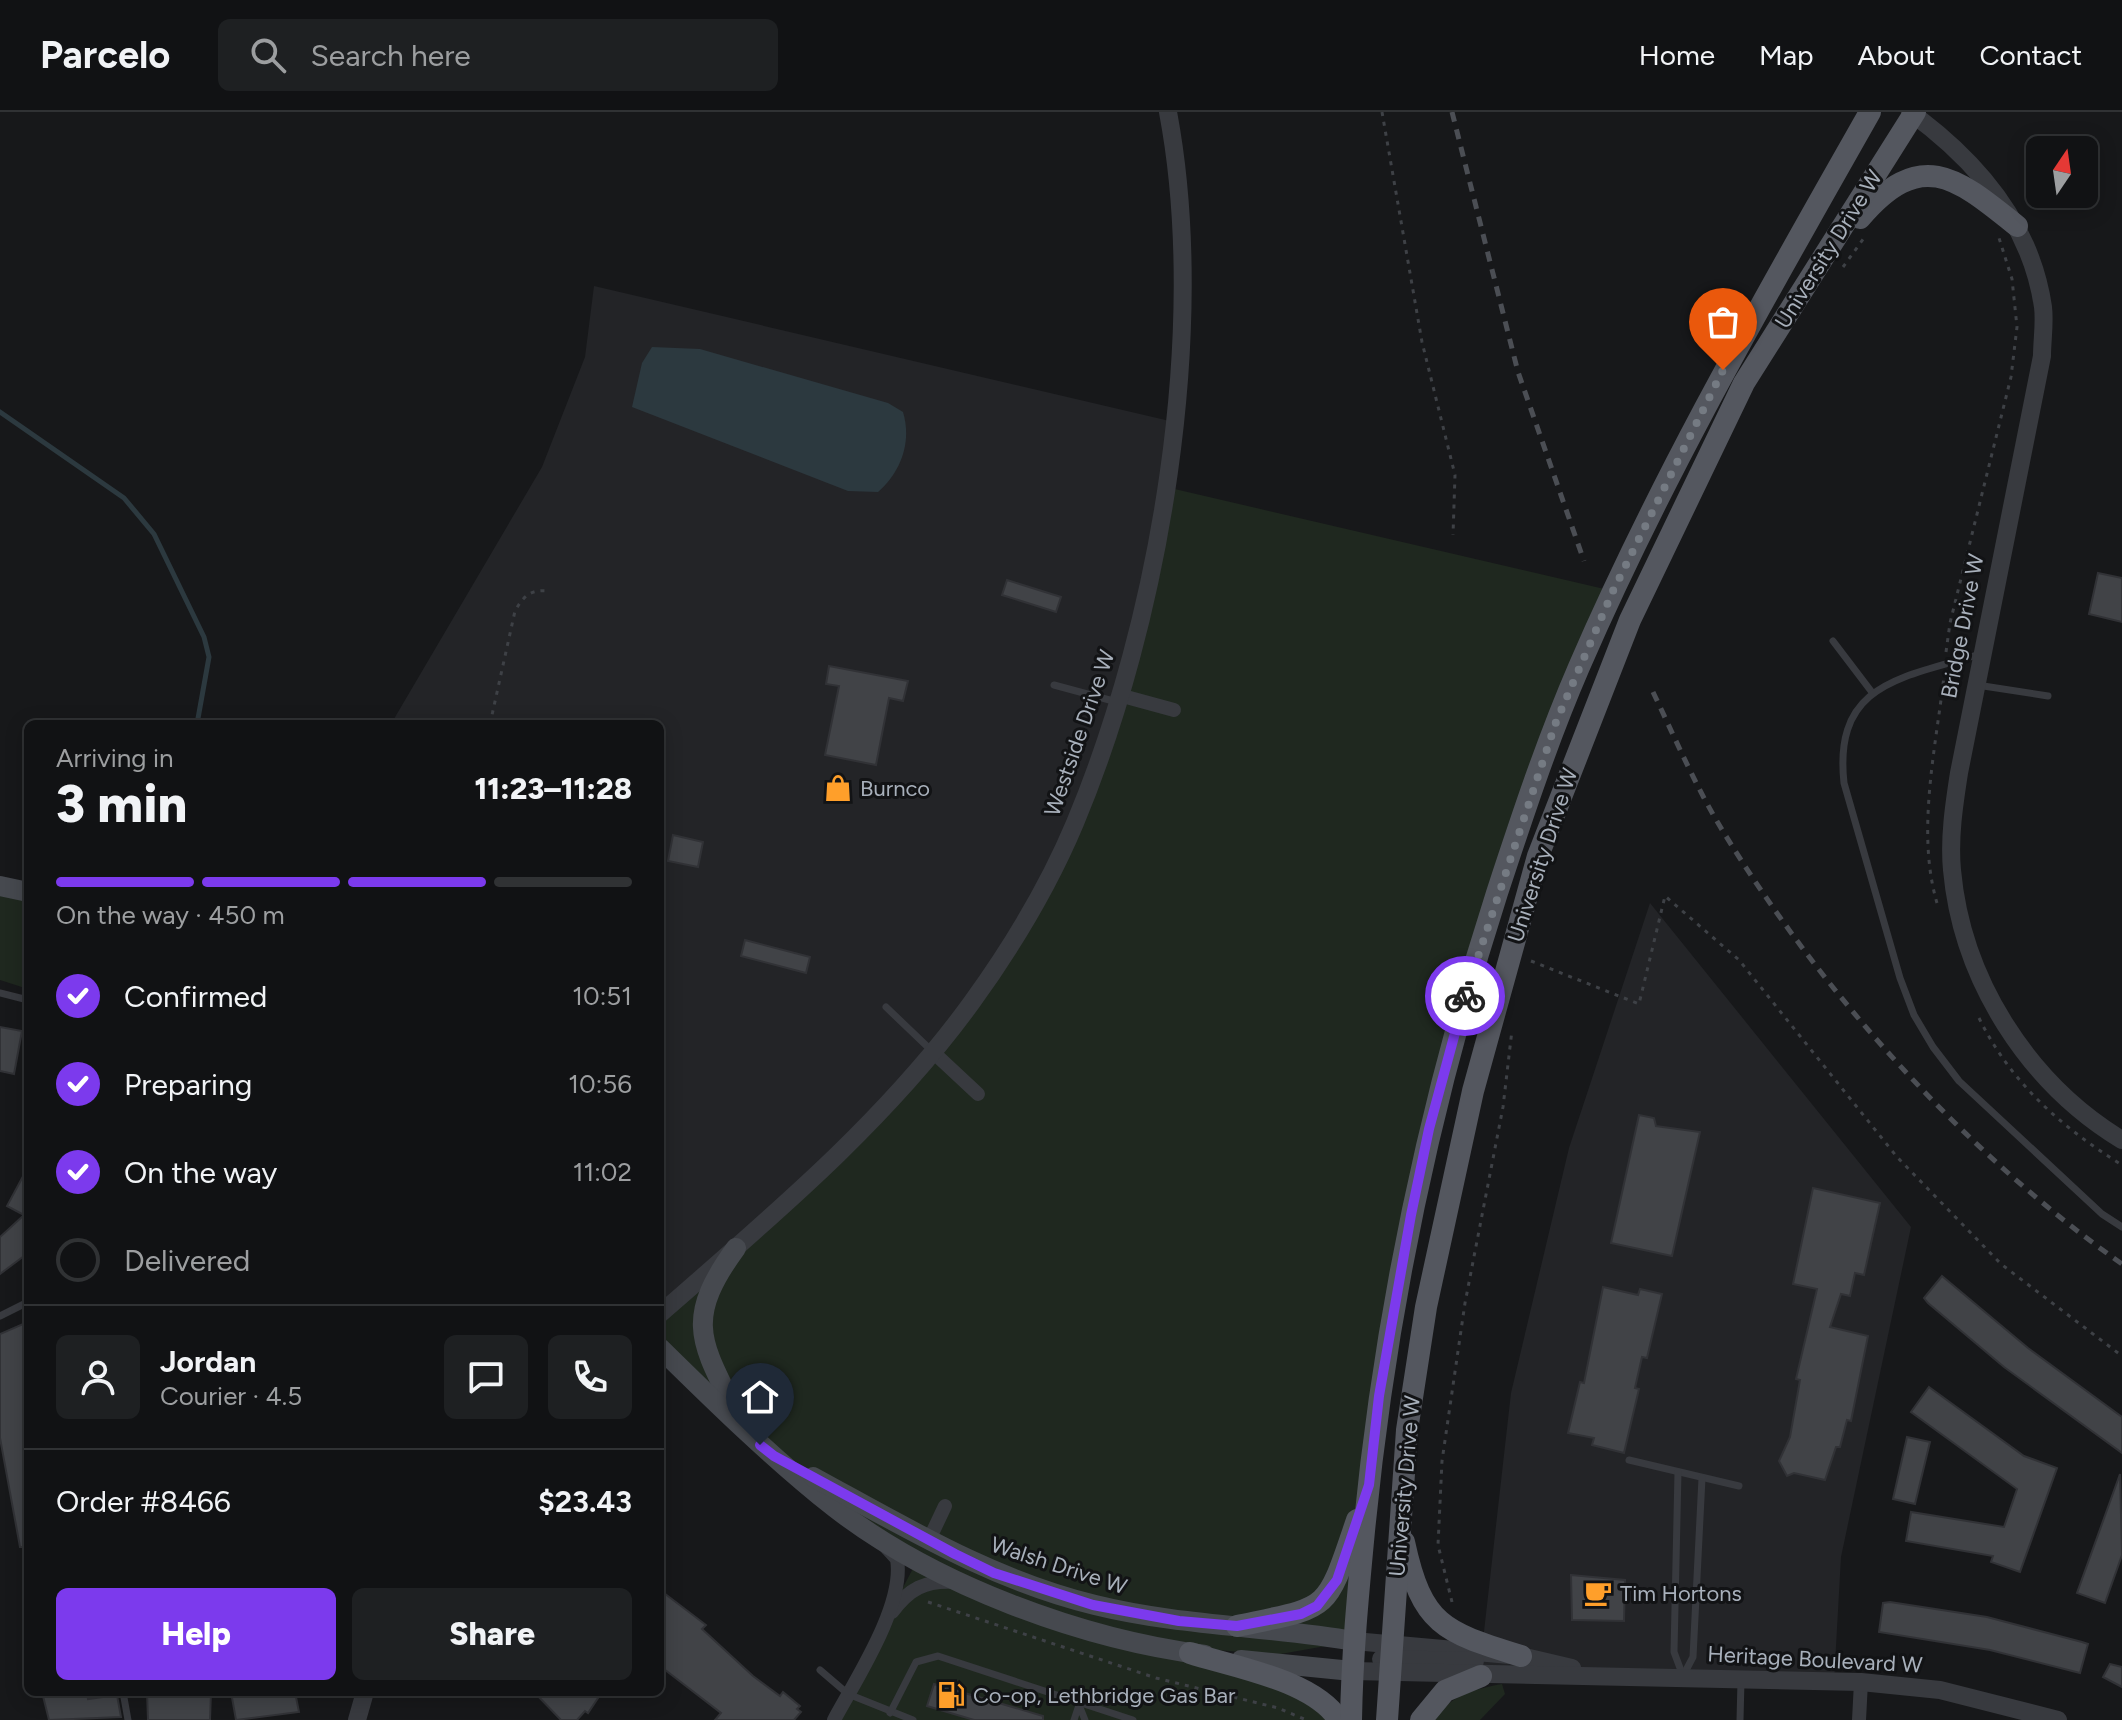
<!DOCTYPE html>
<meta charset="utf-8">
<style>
body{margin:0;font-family:Figtree,sans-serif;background:#1e2022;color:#f1f3f6;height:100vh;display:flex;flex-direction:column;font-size:30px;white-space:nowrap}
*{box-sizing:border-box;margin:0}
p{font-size:26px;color:#9c9ea0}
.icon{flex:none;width:44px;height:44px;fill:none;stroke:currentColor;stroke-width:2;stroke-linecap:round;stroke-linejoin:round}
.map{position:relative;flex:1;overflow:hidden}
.side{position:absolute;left:24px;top:608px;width:640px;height:976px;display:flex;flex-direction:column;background:#111214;border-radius:12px;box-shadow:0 4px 20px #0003,0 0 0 2px #303234}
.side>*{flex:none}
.needle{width:52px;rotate:13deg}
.fabs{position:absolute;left:2026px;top:24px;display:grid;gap:16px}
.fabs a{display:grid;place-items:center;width:72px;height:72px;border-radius:12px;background:#111214;box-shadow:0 4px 20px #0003,0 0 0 2px #303234;font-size:40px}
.pin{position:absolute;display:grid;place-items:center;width:68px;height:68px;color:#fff;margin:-82px -34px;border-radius:50% 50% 50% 0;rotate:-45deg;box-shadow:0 0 8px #0007}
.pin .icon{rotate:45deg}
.courier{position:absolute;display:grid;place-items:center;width:80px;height:80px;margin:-40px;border:6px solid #7c3aed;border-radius:50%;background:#fff;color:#222;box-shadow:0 2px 10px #0007}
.headline em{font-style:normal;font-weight:800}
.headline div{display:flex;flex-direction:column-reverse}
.headline{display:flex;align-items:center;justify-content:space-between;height:136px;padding:0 32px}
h1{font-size:52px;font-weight:800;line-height:60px}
.bar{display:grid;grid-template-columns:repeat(4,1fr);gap:12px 8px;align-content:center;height:96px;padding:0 32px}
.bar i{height:10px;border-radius:6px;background:#303234}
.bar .selected{background:#7c3aed}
.bar p{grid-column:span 4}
.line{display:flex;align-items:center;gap:20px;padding:0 32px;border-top:2px solid #303234}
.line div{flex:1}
.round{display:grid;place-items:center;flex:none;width:84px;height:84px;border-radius:12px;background:#1e2022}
ol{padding:0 32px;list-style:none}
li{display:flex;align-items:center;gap:24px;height:88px}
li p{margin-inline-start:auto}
li .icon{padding:8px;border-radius:50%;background:#7c3aed;color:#fff;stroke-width:4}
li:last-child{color:#9c9ea0}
li i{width:44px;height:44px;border:4px solid #303234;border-radius:50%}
.button{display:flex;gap:16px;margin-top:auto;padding:16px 32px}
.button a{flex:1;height:92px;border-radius:12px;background:#7c3aed;color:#fff;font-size:32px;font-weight:800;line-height:92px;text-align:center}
.button a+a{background:#1e2022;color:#f1f3f6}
header{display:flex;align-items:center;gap:48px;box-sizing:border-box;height:112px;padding:0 40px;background:#111214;border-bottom:2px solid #303234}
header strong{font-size:38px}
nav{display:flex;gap:44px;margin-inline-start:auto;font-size:28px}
.search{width:560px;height:72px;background:#1e2022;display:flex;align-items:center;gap:20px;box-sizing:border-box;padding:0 28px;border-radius:12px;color:#9c9ea0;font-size:30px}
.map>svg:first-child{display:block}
.built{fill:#232427}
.green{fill:#1f281f}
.water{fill:#2c393f}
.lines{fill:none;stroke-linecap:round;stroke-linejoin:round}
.stream{stroke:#2c393f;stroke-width:5}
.building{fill:#414347;stroke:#313236;stroke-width:2}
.path{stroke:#3e4146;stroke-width:3;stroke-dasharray:4 6;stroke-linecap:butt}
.service{stroke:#383a3f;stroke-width:7}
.minor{stroke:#383a3f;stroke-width:14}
.tertiary{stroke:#383a3f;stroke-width:18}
.secondary{stroke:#46494f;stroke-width:20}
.primary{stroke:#54575f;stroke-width:22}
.rail{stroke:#4b4e54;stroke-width:5;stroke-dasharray:10 8;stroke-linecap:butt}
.done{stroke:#757b83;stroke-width:8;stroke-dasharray:0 14.4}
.route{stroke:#7c3aed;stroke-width:10}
.labels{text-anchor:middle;stroke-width:6;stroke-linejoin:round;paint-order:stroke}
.street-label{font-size:22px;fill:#a8b0bb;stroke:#121315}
.poi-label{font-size:22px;fill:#a8b0bb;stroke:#121315;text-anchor:start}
</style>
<header>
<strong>Parcelo</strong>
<div class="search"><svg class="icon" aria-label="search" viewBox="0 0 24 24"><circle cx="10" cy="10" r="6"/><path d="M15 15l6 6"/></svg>Search here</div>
<nav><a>Home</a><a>Map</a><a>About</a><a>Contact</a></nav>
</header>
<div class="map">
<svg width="2122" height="1608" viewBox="0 0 2122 1608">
<rect width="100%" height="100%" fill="#17181a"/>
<g class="built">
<polygon points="594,174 1174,310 1139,517 1045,771 933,940 660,1202 660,612 391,612 542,355 585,245"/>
<polygon points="1650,791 1911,1115 1841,1445 1834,1570 1480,1555 1511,1281 1569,1036"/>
</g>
<g class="green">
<polygon points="1166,375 1613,479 1579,555 1429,1017 1354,1529 1275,1543 1206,1537 1339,1608 834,1608 921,1441 885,1421 774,1344 660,1236 660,1202 852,1027 1011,829 1099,647"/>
<polygon points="0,774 28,780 28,877 0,868"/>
<path d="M1502 1572 1505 1582 1480 1608H1432C1453 1583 1470 1578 1502 1572Z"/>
</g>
<path class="water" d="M652 235 700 237 888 291 903 300C912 330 901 360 878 380L848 379 632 295 642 251Z"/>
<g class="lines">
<polyline class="stream" points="0,300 124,386 154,422 204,525 209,545 197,612"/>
</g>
<g class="building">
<polygon points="2098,461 2122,466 2122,510 2089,502"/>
<polygon points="1007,468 1061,485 1056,500 1002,483"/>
<polygon points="829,554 908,569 903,589 889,586 876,653 825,643 839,574 826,572"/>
<polygon points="673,723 703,730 698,755 668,749"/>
<polygon points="745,828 810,845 806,861 741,844"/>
<polygon points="0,915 22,919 14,962 0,959"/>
<polygon points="1639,1003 1654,1006 1656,1014 1700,1020 1672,1144 1611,1131"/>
<polygon points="28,1055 28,1141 0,1162 0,1125 24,1103 7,1094"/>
<polygon points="1813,1076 1880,1091 1864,1163 1855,1161 1850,1184 1841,1182 1830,1215 1868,1224 1851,1309 1847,1308 1840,1335 1836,1335 1825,1368 1794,1361 1787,1364 1779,1349 1790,1325 1800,1268 1796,1267 1817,1177 1793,1172"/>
<polygon points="1942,1164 2028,1236 2122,1305 2122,1341 2004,1255 1928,1191 1924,1186"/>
<polygon points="1603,1175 1638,1183 1640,1177 1662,1182 1647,1246 1642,1245 1635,1276 1639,1277 1624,1341 1592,1333 1594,1326 1568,1321 1580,1270 1584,1271"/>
<polygon points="23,1212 28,1223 28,1435 20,1435 0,1326 0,1222"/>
<polygon points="1929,1275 2024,1344 2057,1356 2020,1460 1991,1450 1993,1444 1906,1429 1911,1400 2004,1415 2017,1377 1911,1300"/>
<polygon points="1907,1325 1930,1330 1915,1392 1893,1387"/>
<polygon points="2120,1362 2122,1443 2105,1491 2077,1481"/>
<polygon points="1571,1463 1625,1468 1624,1509 1572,1508"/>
<polygon points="660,1478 706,1513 702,1517 753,1564 780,1584 783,1580 800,1594 797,1597 801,1600 794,1608 715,1608 721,1601 660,1554"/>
<polygon points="1890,1490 1987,1505 2082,1530 2088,1532 2080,1561 1990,1538 1879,1520 1883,1491"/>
<polygon points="2110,1552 2122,1555 2122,1575 2103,1565"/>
<polygon points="934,1572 1043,1604 1043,1608 974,1608 927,1594"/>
<polygon points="42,1580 87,1580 88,1587 117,1583 121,1605 49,1608"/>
<polygon points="147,1580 211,1580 210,1608 148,1608"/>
<polygon points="231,1580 295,1580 299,1600 236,1608"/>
<polygon points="534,1580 602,1580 588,1601 585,1599 577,1608 561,1608"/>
</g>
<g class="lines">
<g class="path">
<polyline points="1382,0 1422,230 1455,363 1453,423"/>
<polyline points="1843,155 1864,126"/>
<polyline points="1946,540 1950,511 2011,265 2017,215 2012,167 1999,126"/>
<path d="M490 612 515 499C524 483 531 477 550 479"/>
<path d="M1937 791C1916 720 1936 635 1944 564"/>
<polyline points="1531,849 1639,892 1665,784 1739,848 1897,1045 2001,1152 2122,1244"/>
<path d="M1979 906C2011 971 2061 1015 2122 1053"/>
<polyline points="928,1490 1156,1566 1278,1596 1304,1607 1307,1602"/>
<polyline points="1452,1490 1438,1433 1442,1349 1465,1191 1503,995 1512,918"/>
</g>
<g class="service">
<polyline points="1833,529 1871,579"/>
<path d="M1980 542C1903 566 1833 570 1844 671L1900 866 1914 903 1933 935 1959 969 2102 1102 2122 1115"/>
<polyline points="1054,573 1117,590"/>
<polyline points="1977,573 2048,584"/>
<polyline points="0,881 28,888"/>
<polyline points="886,895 933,940"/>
<polyline points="0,1204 28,1190"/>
<polyline points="1629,1348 1739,1374"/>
<polyline points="1678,1360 1674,1540 1683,1564"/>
<polyline points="820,1558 848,1582 913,1608"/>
<polyline points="1684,1562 1693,1545 1702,1366"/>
<polyline points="123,1580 128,1608"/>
<polyline points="890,1601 916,1550 938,1544 1133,1608"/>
<polyline points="1074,1608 1079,1593 1085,1608"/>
<polyline points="1740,1608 1741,1569"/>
</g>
<g class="minor">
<polyline points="1119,583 1174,598"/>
<polyline points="933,940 978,982"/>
<polyline points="928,1430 945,1394"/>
<path d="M892 1500C909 1477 925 1468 955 1470"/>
<path d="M834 1608C856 1567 905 1493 897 1447L886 1435"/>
<polyline points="1859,1608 1861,1570"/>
</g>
<g class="tertiary">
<path d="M1910 0C1976 48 2031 112 2043 195 2045 211 2042 228 2042 244L1959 661C1954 693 1949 726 1952 758 1962 868 2028 971 2122 1028"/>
<path d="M660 1202C770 1106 886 1009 972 890 1011 836 1049 773 1075 711 1160 508 1209 218 1168 0"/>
<polyline points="1354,1529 1521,1544 1572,1556"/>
<polyline points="1381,1547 1475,1549"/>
<polyline points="1352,1559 1861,1570 1940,1578 2058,1608"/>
<polyline points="357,1608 365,1580"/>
</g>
<g class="secondary">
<polyline points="0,774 28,780"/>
<path d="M736 1136C682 1210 702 1231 739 1307"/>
<path d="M660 1236C716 1291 773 1347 835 1396 935 1473 1081 1527 1205 1543"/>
<path d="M813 1365C905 1415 992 1468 1095 1493 1180 1514 1268 1514 1354 1529"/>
<polyline points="1241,1548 1352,1559"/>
</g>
<g class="primary">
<path d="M1860 106C1921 35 1956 65 2017 114"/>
<path d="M1404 1430C1422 1514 1444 1520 1521 1544"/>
<path d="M1237 1514C1332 1494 1325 1502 1357 1408"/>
<path d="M1190 1541C1234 1555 1313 1568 1339 1608"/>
<path d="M1351 1608C1352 1545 1358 1482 1364 1419 1385 1202 1430 989 1497 781 1522 705 1547 629 1579 555 1662 363 1767 182 1870 0"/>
<polyline points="1387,1608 1407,1318 1426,1195 1473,979 1538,744 1630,508 1744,271 1915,0"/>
<polyline points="1421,1608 1445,1579 1481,1564"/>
</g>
<g class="rail">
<polyline points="1452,0 1518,260 1584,449"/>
<path d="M1653 580C1675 626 1695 673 1721 716 1820 879 1966 1042 2122 1152"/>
</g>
</g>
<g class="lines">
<polyline class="done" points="1465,884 1556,610 1613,479 1723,258"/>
<polyline class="route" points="760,1333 774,1344 955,1442 994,1461 1093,1493 1179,1509 1237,1514 1301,1502 1317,1494 1337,1468 1369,1373 1379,1284 1411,1103 1429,1017 1465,884"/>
</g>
<defs>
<g id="shop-bare" transform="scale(2.16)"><path d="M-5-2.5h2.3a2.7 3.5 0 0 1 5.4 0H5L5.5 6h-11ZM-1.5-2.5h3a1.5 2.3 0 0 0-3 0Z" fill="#ff9f2a" stroke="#121315" stroke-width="2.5" paint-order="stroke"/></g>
<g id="cafe-bare" transform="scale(2.16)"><path d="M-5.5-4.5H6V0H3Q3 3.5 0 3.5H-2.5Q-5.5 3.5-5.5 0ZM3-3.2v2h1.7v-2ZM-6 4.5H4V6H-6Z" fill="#ff9f2a" stroke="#121315" stroke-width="2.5" paint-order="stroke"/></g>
<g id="fuel-bare" transform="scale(2.16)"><path d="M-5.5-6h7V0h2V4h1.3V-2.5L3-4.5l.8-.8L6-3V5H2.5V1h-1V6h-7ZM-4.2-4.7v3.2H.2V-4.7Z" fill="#ff9f2a" stroke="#121315" stroke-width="2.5" paint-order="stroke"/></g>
</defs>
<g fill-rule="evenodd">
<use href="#shop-bare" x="838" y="676"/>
<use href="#cafe-bare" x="1598" y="1481"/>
<use href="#fuel-bare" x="951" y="1583"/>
</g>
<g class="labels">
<g class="street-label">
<text transform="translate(1828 137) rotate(-58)" y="8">University Drive W</text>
<text transform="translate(1962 514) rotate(-79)" y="8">Bridge Drive W</text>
<text transform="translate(1079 621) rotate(-71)" y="8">Westside Drive W</text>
<text transform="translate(1542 743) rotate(-72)" y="8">University Drive W</text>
<text transform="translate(1404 1374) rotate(-85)" y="8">University Drive W</text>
<text transform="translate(1059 1453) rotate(18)" y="8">Walsh Drive W</text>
<text transform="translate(1815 1547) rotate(3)" y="8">Heritage Boulevard W</text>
</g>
<g class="poi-label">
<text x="860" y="684">Burnco</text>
<text x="1620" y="1489">Tim Hortons</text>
<text x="973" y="1591">Co-op, Lethbridge Gas Bar</text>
</g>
</g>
</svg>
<div class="fabs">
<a><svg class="needle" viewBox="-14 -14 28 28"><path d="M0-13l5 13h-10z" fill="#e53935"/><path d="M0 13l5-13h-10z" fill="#9c9ea0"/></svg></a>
</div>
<div class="pin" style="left:1723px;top:258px;background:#ea580c"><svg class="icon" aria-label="bag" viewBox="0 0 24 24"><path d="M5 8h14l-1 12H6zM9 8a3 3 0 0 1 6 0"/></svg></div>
<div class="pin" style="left:760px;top:1333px;background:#1f2937"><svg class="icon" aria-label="home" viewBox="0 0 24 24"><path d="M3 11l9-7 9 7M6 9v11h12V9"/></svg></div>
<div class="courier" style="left:1465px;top:884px"><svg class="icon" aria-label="bike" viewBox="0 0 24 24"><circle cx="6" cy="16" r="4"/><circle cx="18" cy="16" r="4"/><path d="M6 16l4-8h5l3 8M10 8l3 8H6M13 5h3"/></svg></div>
<section class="side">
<div class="headline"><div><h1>3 min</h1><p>Arriving in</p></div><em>11:23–11:28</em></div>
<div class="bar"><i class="selected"></i><i class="selected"></i><i class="selected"></i><i></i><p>On the way · 450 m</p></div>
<ol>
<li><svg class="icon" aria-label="check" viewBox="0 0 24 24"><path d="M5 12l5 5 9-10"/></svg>Confirmed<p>10:51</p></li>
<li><svg class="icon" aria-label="check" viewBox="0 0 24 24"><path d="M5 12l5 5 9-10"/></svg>Preparing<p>10:56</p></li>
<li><svg class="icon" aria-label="check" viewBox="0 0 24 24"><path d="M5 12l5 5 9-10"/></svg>On the way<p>11:02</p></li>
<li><i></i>Delivered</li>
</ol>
<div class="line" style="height:144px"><a class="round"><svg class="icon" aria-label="person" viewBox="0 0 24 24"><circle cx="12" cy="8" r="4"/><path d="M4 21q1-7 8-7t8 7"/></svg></a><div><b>Jordan</b><p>Courier · 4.5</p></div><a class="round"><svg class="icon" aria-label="chat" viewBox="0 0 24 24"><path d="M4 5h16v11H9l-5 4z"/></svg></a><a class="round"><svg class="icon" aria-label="phone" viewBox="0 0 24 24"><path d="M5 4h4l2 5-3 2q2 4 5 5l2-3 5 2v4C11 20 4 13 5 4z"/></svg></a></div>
<div class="line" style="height:104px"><div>Order #8466</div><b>$23.43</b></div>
<div class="button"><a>Help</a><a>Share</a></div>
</section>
</div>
